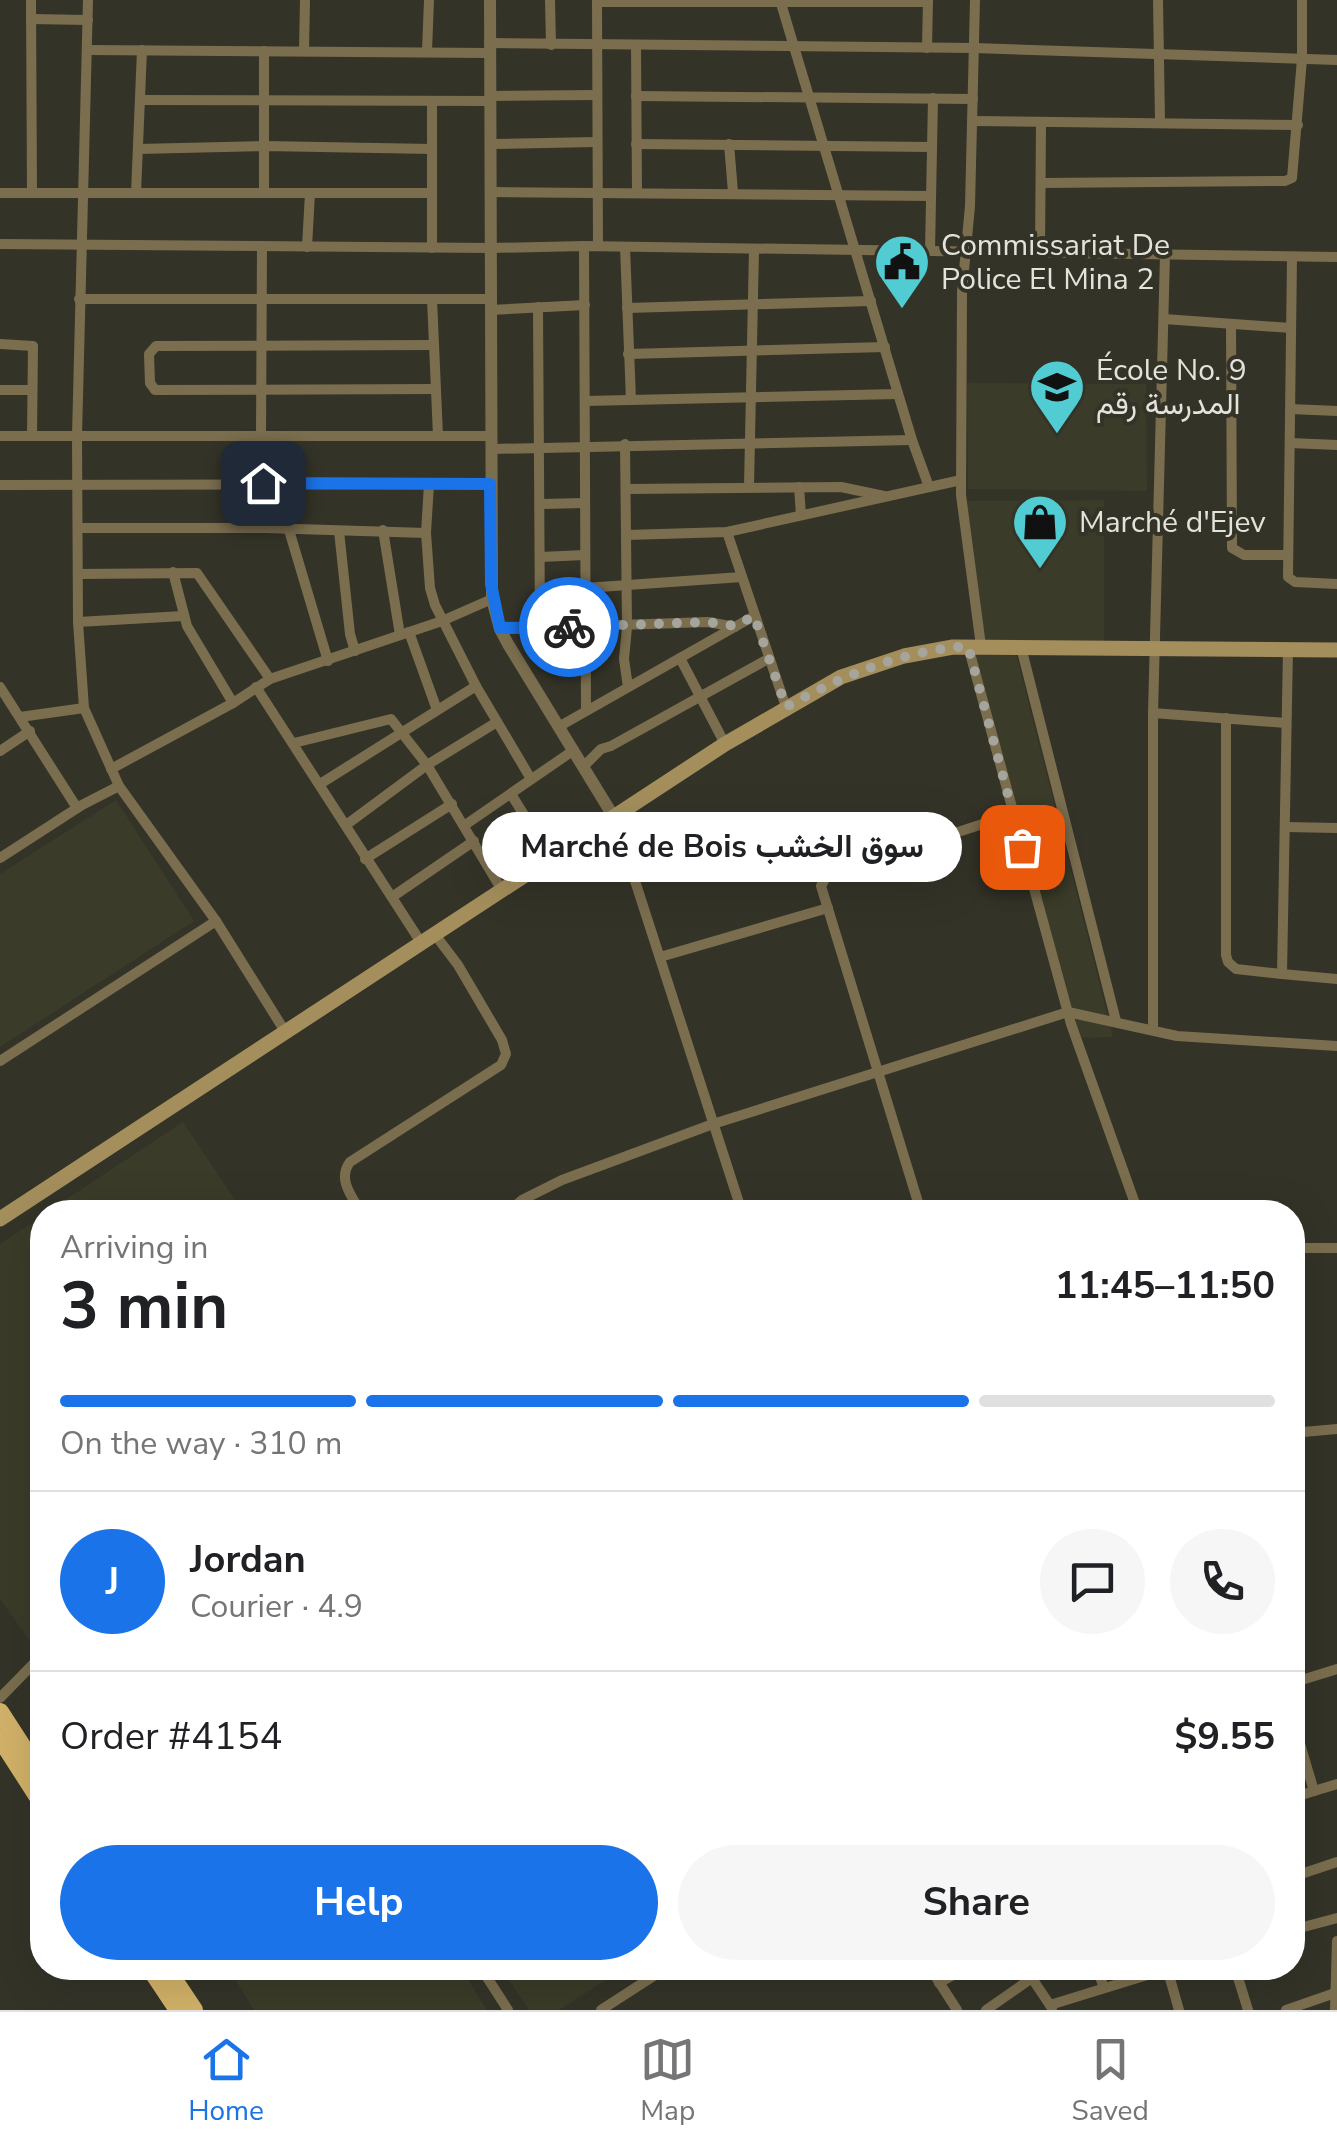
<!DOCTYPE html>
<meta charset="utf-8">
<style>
body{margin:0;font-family:"Nunito Sans",Vazirmatn,sans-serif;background:#f6f6f6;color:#202124;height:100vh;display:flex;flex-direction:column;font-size:38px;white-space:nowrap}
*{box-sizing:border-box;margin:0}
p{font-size:32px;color:#757577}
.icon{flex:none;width:55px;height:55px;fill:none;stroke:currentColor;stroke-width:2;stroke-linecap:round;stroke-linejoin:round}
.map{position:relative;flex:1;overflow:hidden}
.details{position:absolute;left:30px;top:1200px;width:1275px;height:780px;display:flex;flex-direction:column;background:#fff;border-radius:40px;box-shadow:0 10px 40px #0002}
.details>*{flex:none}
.pin{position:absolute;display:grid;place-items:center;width:85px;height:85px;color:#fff;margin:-42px;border-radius:20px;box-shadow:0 5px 15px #0006}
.courier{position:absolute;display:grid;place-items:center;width:100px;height:100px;margin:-50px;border:8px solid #1a73e8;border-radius:50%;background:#fff;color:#222;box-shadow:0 2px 12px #0007}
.bubble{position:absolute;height:70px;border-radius:35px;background:#fff;box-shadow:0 10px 40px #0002;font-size:32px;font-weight:700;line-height:70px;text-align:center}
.head em{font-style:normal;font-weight:700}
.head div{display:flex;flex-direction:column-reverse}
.head{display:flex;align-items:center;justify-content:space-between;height:170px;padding:0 30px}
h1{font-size:65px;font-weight:700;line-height:75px}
.bar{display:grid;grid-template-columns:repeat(4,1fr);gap:15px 10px;align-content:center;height:120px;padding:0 30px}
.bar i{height:12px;border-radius:8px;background:#e0e0e0}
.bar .active{background:#1a73e8}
.bar p{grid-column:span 4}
.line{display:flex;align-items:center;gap:25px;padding:0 30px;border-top:2px solid #e0e0e0}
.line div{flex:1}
.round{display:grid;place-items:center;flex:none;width:105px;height:105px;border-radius:52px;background:#f6f6f6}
.action{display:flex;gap:20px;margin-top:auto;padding:20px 30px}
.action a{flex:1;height:115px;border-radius:60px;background:#1a73e8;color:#fff;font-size:40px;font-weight:700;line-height:115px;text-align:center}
.action a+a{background:#f6f6f6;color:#202124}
.tabs{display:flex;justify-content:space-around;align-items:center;height:140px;border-top:2px solid #e0e0e0;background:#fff;font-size:28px;color:#757577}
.tabs a{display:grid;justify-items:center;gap:5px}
.tabs .active{color:#1a73e8}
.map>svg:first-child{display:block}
.built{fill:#3b3b29}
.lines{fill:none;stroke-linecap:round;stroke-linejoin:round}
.minor{stroke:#7b6e4f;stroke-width:10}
.tertiary{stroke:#7b6e4f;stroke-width:12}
.secondary{stroke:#a48e5c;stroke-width:15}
.trunk{stroke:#d2b269;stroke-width:18}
.done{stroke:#a6a59d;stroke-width:10;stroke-dasharray:0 18}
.route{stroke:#1a73e8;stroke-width:12}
.labels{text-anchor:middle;stroke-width:8;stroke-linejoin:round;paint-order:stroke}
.poi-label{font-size:30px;fill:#e3e3dc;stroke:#343328;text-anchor:start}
</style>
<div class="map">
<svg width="1337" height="2010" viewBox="0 0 1337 2010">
<rect width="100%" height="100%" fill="#343328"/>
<g class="built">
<polygon points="967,383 1146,384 1147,491 968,489"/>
<polygon points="1104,500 1104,642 984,641 966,501"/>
<polygon points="973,652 1016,653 1113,1037 1078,1038"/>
<polygon points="116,800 194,921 0,1047 0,874"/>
<polygon points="183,1122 243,1212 47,1212"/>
<polygon points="42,1216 42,1643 36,1650 0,1599 0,1244"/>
<polygon points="228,1968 461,1968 487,2010 254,2010"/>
<polygon points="501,1968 625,1968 559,2010 529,2010"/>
</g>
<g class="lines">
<g class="minor">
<polyline points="31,0 32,193"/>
<polyline points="88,0 77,436 78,622 84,708 119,786 216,921 286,1033"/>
<polyline points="550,0 551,45"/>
<polyline points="597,0 598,246"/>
<polyline points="780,0 912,440 929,487"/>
<polyline points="975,0 970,206 962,292 961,495 981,646"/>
<polyline points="1158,0 1160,121"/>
<polyline points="597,2 928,2"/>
<polyline points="31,19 88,20"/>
<polyline points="489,43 974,48 1337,60"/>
<polyline points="636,45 637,193"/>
<polyline points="927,48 928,0"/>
<polyline points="88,50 489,53"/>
<polyline points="304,51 305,0"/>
<polyline points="427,51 429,0"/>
<polyline points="491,96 596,95"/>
<polyline points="636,96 973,99"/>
<polyline points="140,100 491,101"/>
<polyline points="432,103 432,248"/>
<polyline points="973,121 1298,125"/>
<polyline points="492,144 596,142"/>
<polyline points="636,144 932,147"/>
<polyline points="729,144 733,192"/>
<polyline points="138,149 264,146 432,149"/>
<polyline points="1041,183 1285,181 1292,178 1302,59 1302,0"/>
<polyline points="492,192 931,196"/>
<polyline points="0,193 432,193"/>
<polyline points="136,193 142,50"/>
<polyline points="264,193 264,51"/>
<polyline points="0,244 491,248 584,246 1337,257"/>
<polyline points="262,246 261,437 265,528"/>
<polyline points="584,246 586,711"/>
<polyline points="307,247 310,193"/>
<polyline points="625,247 631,400"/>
<polyline points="930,251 933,98"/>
<polyline points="1040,253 1041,122"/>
<polyline points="1292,257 1288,577 1295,582 1337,584"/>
<polyline points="79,299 490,299"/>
<polyline points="432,299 438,436"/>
<polyline points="538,307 540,627"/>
<polyline points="627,308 871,301"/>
<polyline points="491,310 585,305"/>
<polyline points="1164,319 1291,328"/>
<polyline points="1231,324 1232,548 1244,555 1288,555"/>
<polyline points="0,344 33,346 32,436"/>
<polyline points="434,345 156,346 149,354 150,383 155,390 436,389"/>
<polyline points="628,354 885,347"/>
<polyline points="0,390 32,390"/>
<polyline points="585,401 898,394"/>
<polyline points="1290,409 1337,411"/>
<polyline points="0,436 492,436"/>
<polyline points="1290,443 1337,445"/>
<polyline points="625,444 627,627 624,659 628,687"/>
<polyline points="492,449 912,440"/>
<polyline points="429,484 426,533 430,588 435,605 476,686 531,779"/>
<polyline points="0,485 490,484"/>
<polyline points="749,486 754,249"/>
<polyline points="799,487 801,515"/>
<polyline points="627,489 841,487 884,496"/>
<polyline points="541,504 585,503"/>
<polyline points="78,528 265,528 426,533"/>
<polyline points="289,530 328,661"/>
<polyline points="383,530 400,635"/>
<polyline points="339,531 350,634 355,651"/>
<polyline points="727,532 786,707"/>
<polyline points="627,535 727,532 961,480"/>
<polyline points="540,557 585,555"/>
<polyline points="173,572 187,626 233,703"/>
<polyline points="78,574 197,573 270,679"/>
<polyline points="585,588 742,577"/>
<polyline points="78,622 183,616"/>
<polyline points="500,629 708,622 735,627"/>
<polyline points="409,632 437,710"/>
<polyline points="968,646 1071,1024 1138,1212"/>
<polyline points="1021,647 1116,1021"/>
<polyline points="1288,649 1282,974 1337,979"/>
<polyline points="680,658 725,744"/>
<polyline points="0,687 77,808"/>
<polyline points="256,687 422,944"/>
<polyline points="1153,713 1286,723"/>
<polyline points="20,717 84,708"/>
<polyline points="1226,718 1226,955 1228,962 1236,969 1282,974"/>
<polyline points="560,726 754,616"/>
<polyline points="294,743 391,719 427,765 503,892"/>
<polyline points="0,751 30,731"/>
<polyline points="584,766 601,749 611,746 768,659"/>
<polyline points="111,769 233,703 270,679 442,621 492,599"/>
<polyline points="320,784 476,686"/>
<polyline points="511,794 552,860"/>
<polyline points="615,819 742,1212"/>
<polyline points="346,825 427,765 497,722"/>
<polyline points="465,825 574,750"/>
<polyline points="1285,827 1337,828"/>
<polyline points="0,858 82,805 119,786"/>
<polyline points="365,859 452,804"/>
<polyline points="392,897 474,841"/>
<polyline points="660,957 828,908"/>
<polyline points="1153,1029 1153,713 1165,255"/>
<polyline points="0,1061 216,921"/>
<path d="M361 1212C352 1197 337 1179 350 1162L501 1065 506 1054 502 1040 458 965 436 936"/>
<polyline points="508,1212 522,1200 562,1180 713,1124 1068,1012 1177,1036 1337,1046"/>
<polyline points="921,1212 821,886 827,875 1013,814"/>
<polyline points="1292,1248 1337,1248"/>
<polyline points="1292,1433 1337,1429"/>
<polyline points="1292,1683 1337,1669"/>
<polyline points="0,1698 42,1655"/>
<polyline points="1292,1717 1314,1791 1337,1784"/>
<polyline points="1292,1798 1314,1791"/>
<polyline points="1292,1877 1337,1862"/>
<polyline points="1292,1930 1337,1918"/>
<polyline points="481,1968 508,2010"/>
<polyline points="930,1968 957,2010"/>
<polyline points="1025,1968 1052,2008"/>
<polyline points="1097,1968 1104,1988"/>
<polyline points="1167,1968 1179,2010"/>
<polyline points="1235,1968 1248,2010"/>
<polyline points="939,1983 966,1968"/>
<polyline points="1050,2005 1170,1968"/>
<polyline points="601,2010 666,1968"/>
<polyline points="986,2010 1032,1978"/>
<polyline points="1286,2010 1335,1993"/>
<polyline points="1335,2010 1337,1941"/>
</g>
<polyline class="tertiary" points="490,0 492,599 500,629 508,644 615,819"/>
<polyline class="secondary" points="0,1219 725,744 841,677 904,656 953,647 1337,650"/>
<g class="trunk">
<polyline points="0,1712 42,1777"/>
<polyline points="0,1738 42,1803"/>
<polyline points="150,1968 178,2010"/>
<polyline points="166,1968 194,2010"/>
</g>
</g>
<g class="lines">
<path class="done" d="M569 627 708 622 735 626 754 616 786 707C847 674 898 652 968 646L1022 847"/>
<polyline class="route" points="263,483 490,484 491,584 500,628 569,627"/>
</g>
<defs>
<g id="civic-pin" transform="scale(2.875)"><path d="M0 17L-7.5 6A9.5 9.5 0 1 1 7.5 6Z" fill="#51ccd3" stroke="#343328"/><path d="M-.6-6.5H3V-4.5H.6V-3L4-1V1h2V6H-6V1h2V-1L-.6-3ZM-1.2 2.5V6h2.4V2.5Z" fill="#111"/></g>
<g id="school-pin" transform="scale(2.875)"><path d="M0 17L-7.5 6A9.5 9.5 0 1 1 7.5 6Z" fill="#51ccd3" stroke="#343328"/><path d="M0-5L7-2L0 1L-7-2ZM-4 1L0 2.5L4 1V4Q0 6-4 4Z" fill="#111"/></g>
<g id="shop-pin" transform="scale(2.875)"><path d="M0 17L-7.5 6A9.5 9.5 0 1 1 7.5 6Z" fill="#51ccd3" stroke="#343328"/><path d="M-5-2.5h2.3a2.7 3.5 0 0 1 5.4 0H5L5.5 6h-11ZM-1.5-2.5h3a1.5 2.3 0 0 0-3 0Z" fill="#111"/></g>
</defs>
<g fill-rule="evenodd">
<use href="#civic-pin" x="902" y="262"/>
<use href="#school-pin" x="1057" y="387"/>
<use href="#shop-pin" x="1040" y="522"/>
</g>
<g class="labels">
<g class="poi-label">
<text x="941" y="255">Commissariat De<tspan x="941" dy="34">Police El Mina 2</tspan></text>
<text x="1096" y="380">École No. 9<tspan x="1096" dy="34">المدرسة رقم</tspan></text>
<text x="1079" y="532">Marché d'Ejev</text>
</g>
</g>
</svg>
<div class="pin" style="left:1022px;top:847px;background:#ea580c"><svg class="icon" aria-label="bag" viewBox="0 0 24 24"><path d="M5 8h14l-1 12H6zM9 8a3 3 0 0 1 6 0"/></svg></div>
<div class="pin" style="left:263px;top:483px;background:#1f2937"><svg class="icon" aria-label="home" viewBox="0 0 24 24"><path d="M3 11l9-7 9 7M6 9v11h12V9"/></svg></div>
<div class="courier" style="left:569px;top:627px"><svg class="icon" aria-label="bike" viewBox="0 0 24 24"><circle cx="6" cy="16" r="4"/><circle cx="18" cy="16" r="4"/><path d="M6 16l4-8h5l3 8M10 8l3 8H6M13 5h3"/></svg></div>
<div class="bubble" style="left:482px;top:812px;width:480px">Marché de Bois سوق الخشب</div>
<section class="details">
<div class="head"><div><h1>3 min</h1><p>Arriving in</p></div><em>11:45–11:50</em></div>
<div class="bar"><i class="active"></i><i class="active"></i><i class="active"></i><i></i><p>On the way · 310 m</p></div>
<div class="line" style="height:180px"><b class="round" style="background:#1a73e8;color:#fff">J</b><div><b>Jordan</b><p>Courier · 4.9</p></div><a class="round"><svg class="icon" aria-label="chat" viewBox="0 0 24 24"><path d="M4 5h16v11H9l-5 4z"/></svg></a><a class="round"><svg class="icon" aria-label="phone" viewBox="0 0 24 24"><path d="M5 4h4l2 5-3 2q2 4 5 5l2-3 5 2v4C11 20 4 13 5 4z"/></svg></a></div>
<div class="line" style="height:130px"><div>Order #4154</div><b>$9.55</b></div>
<div class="action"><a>Help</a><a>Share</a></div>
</section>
</div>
<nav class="tabs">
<a class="active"><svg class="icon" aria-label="home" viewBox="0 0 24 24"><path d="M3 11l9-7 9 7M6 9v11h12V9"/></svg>Home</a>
<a><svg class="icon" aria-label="map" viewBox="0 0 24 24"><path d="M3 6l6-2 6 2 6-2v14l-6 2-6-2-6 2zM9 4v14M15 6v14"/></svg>Map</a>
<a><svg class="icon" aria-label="saved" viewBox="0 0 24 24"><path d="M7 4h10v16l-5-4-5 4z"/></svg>Saved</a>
</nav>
